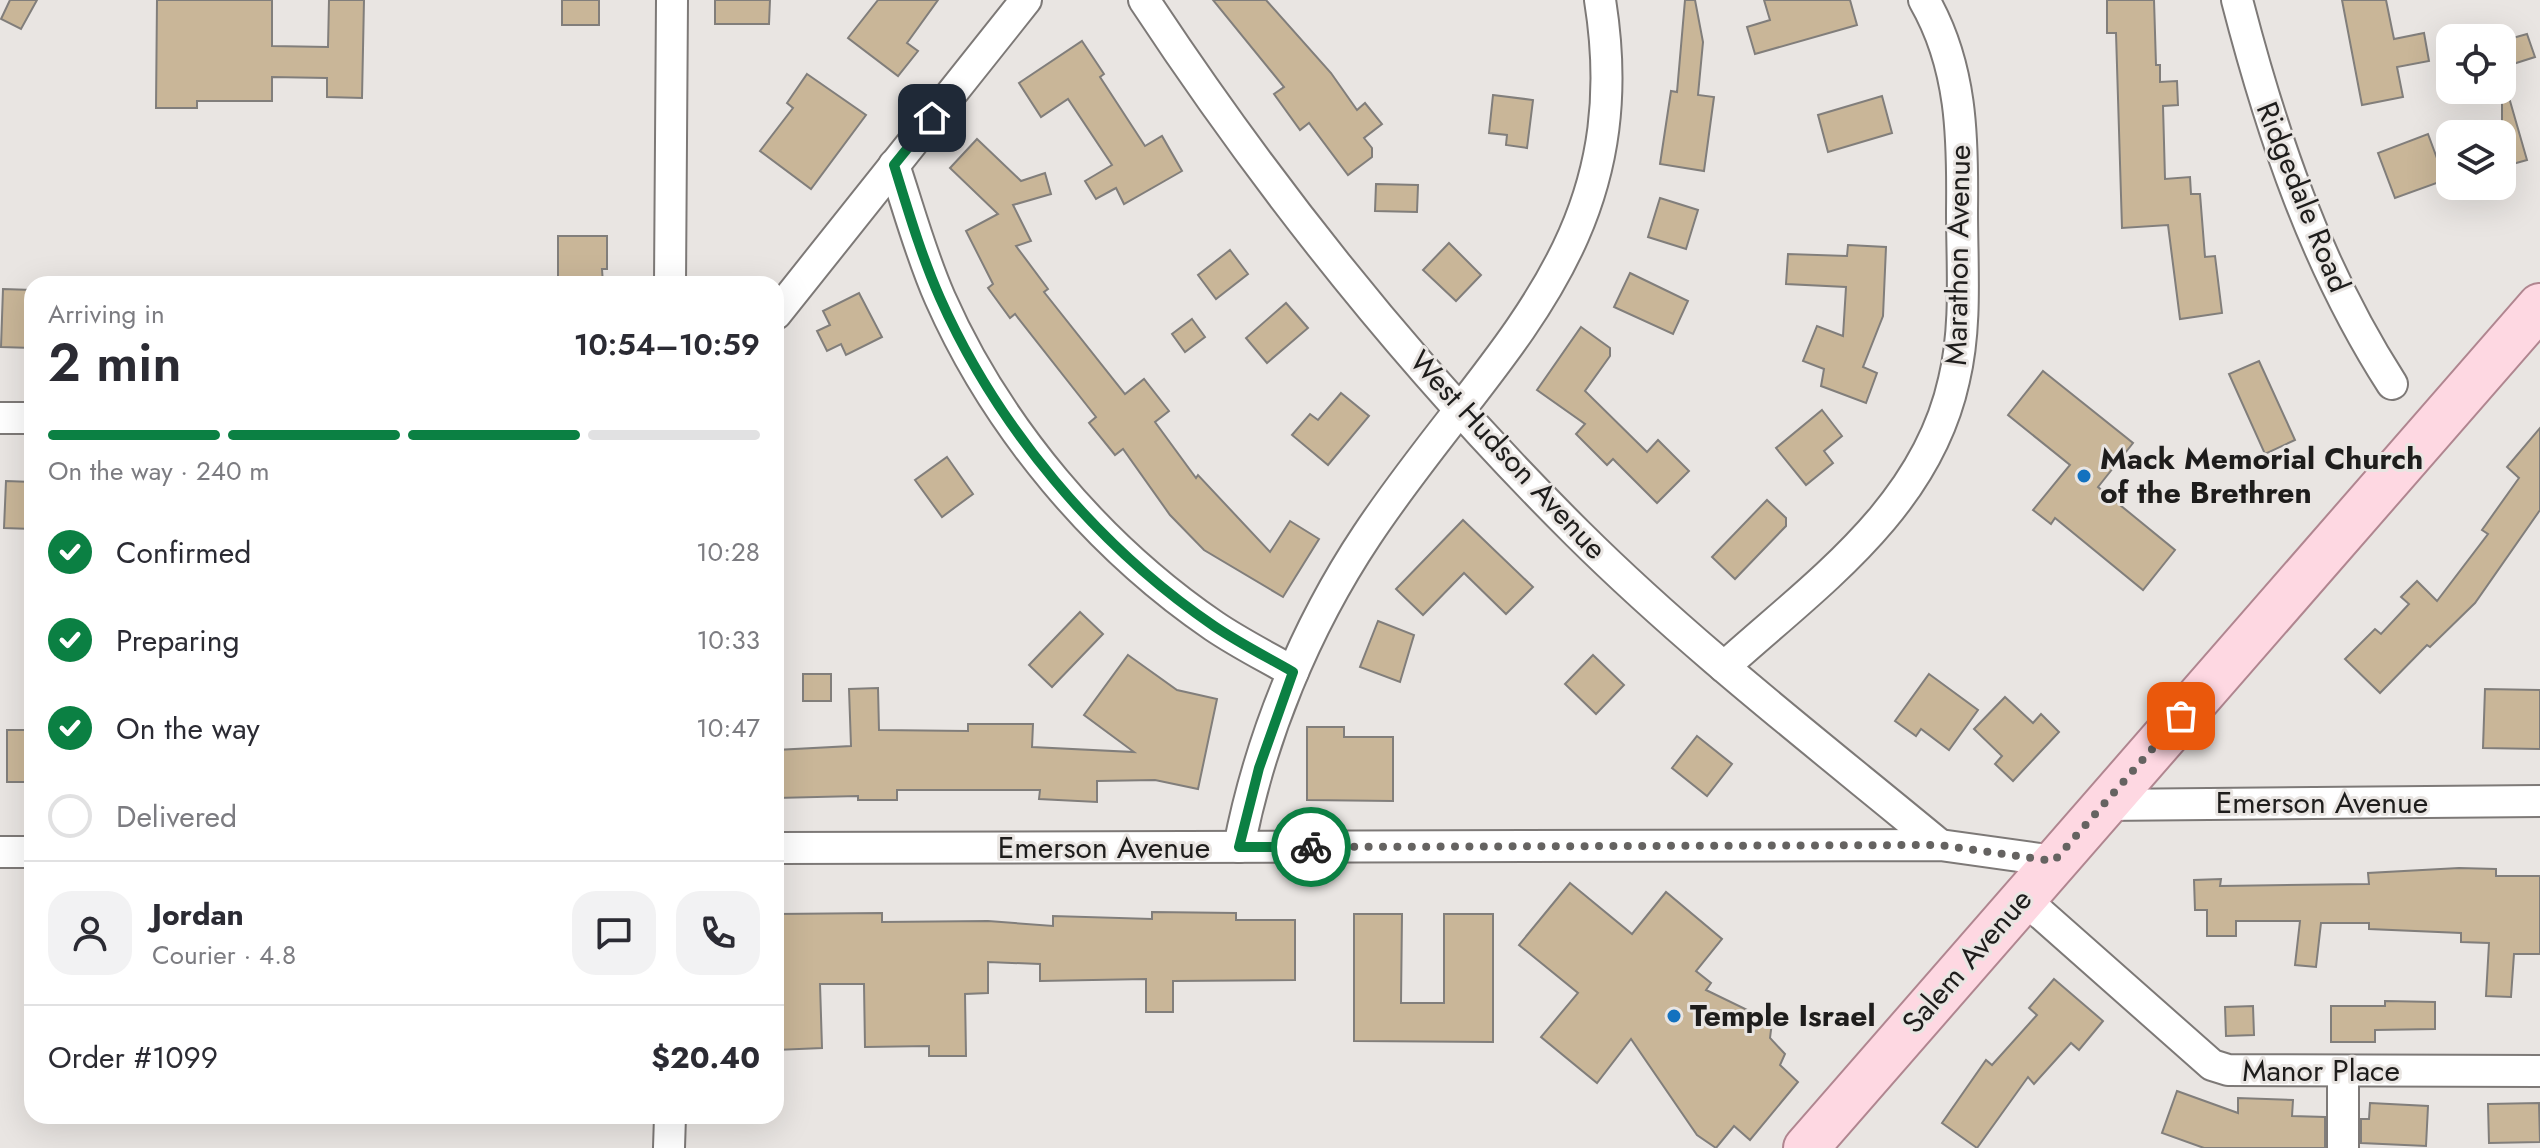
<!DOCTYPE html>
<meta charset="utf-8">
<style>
body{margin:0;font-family:Jost,sans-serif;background:#f2f2f3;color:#2b2b33;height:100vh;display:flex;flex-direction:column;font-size:30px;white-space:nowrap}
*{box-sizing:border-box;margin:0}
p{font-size:26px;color:#7c7c81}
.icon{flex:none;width:44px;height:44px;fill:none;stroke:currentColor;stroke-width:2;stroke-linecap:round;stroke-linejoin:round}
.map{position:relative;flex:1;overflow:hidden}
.drawer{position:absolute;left:24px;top:276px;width:760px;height:848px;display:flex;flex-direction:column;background:#fff;border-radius:24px;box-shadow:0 8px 32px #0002}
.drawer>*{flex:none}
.fabs{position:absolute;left:2436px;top:24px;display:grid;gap:16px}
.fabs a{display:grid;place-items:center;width:80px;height:80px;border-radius:16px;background:#fff;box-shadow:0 8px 32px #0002;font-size:40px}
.pin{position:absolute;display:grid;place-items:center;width:68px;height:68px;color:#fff;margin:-34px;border-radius:16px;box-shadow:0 4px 12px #0006}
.courier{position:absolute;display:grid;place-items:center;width:80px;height:80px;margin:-40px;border:6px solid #0b8043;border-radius:50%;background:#fff;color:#222;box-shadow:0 2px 10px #0007}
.headline em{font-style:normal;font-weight:600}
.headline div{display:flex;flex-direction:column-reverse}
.headline{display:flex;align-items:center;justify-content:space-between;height:136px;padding:0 24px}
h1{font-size:52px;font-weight:600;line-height:60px}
.bar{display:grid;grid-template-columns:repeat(4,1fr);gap:12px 8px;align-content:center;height:96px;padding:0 24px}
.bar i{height:10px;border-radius:6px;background:#e1e1e2}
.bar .current{background:#0b8043}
.bar p{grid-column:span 4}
.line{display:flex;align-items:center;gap:20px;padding:0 24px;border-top:2px solid #e1e1e2}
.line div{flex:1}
.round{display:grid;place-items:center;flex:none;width:84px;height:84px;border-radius:24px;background:#f2f2f3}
ol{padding:0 24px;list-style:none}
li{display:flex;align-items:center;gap:24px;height:88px}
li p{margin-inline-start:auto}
li .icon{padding:8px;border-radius:50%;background:#0b8043;color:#fff;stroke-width:4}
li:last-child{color:#7c7c81}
li i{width:44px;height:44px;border:4px solid #e1e1e2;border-radius:50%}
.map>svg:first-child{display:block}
.building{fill:#c9b698;stroke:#817e7b;stroke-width:2}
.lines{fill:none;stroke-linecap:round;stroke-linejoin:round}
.minor-casing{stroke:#7d7977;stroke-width:34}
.primary-casing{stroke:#b08690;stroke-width:48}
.minor{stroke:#fff;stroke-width:30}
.primary{stroke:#fed8e2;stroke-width:44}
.done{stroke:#656361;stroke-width:8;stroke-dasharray:0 14.4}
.route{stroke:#0b8043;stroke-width:10}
.poi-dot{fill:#1372bf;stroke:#e9e5e2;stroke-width:3}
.labels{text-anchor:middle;stroke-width:6;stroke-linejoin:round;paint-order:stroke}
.street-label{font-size:30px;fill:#1e1d1c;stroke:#e9e5e2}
.poi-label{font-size:30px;font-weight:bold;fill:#1e1d1c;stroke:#e9e5e2;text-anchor:start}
</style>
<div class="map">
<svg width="2540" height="1148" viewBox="0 0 2540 1148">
<rect width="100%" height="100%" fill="#e9e5e2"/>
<g class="building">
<polygon points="10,0 37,0 21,29 1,19"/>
<polygon points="157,0 272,0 272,46 328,47 329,0 364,0 362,98 327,97 327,78 272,77 272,101 197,101 197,108 156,108"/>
<rect x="562" y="0" width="37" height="25"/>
<polygon points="715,0 770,0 769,24 715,24"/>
<polygon points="878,0 938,0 907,43 918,51 898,76 848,38"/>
<polygon points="1213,0 1266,0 1331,73 1357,110 1365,103 1382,124 1364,138 1372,148 1372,157 1348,175 1309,123 1300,130 1274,94 1284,87"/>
<polygon points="1685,0 1695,0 1703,42 1698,95 1714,97 1704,171 1660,164 1671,91 1677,92"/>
<polygon points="1764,0 1850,0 1857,25 1755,54 1747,27 1770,20"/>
<polygon points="2107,0 2154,0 2156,65 2160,65 2160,82 2177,81 2178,105 2163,106 2165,179 2190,177 2191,194 2200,194 2205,257 2215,256 2222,313 2180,319 2168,225 2122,228 2116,33 2107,33"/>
<polygon points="2342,0 2386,0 2394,39 2424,33 2429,61 2397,67 2403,97 2362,105"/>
<polygon points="2527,34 2535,57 2510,65 2502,41"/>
<polygon points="1082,41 1104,74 1100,77 1145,146 1162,136 1182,171 1124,204 1116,188 1096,199 1085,181 1112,165 1068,99 1041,117 1019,83"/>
<polygon points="807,74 866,115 811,189 760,151 793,108 787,103"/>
<polygon points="2508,94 2527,160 2502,167 2502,95"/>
<polygon points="1493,95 1533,100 1527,148 1506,145 1507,135 1489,133"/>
<polygon points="1882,96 1892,133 1828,152 1818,115"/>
<polygon points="2428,134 2445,180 2395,198 2378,153"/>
<polygon points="977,139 1021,181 1045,173 1051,194 1013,205 1031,241 1016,246 1048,289 1044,292 1125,394 1144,379 1169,411 1155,422 1196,478 1198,475 1270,552 1290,521 1319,539 1283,597 1204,550 1170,515 1123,449 1115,455 1089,423 1096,417 1015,314 1010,318 988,288 993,284 966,231 998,214 950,168"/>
<polygon points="1376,184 1418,185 1417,212 1375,211"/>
<polygon points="1660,198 1698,210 1686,249 1648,237"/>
<polygon points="558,236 607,236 607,269 602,269 603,284 558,284"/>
<polygon points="1449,243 1481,275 1456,301 1423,270"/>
<polygon points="1848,245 1886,247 1883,316 1863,367 1877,373 1866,403 1821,386 1824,369 1803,361 1817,326 1843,336 1846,287 1786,284 1788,254 1847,256"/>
<polygon points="1230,250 1248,274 1216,299 1198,275"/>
<polygon points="1630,273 1688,301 1673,334 1614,307"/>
<polygon points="3,289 32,290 32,348 1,347"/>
<polygon points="859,293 882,337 846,355 841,344 827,351 817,331 830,325 823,311"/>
<polygon points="1286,303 1308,328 1267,363 1246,338"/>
<polygon points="1192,319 1205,337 1185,352 1172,334"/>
<polygon points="1581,327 1610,348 1610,356 1585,391 1647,452 1658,440 1689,471 1657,503 1613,459 1607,465 1576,434 1585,424 1537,390"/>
<polygon points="2259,361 2295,440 2265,454 2229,374"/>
<polygon points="2043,371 2133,443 2098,487 2175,550 2143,590 2055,518 2051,524 2033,510 2070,465 2008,415"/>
<polygon points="1341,393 1369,416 1328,465 1292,435 1310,414 1318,420"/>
<polygon points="1822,410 1842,436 1824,451 1833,463 1806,485 1776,448"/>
<polygon points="2540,428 2540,510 2475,603 2430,647 2427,645 2380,693 2345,659 2375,629 2381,634 2409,604 2401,597 2417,581 2437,601 2488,534 2482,530 2519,478 2507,467"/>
<polygon points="947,457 973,494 942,517 915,480"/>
<polygon points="6,481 32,482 32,529 4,528"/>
<polygon points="1767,500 1786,518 1786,526 1735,579 1712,557"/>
<polygon points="1463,520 1533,587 1506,614 1464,573 1423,615 1396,589"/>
<polygon points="1080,612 1103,634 1052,687 1029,665"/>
<polygon points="1378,621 1414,635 1400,682 1360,667"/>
<polygon points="1128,655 1177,690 1217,699 1198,789 1155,780 1097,781 1097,802 1039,799 1040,790 897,790 897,800 858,800 858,796 776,798 776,750 851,746 849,689 878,688 879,730 968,731 968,724 1033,724 1032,747 1134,752 1084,715"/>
<polygon points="1593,655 1624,685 1596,714 1565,684"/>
<rect x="803" y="674" width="28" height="27"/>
<polygon points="1929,674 1978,710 1949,750 1921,729 1916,736 1895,721"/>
<polygon points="2485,689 2540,690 2540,749 2483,748"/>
<polygon points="2005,697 2033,723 2041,714 2059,732 2013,781 1995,764 2002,756 1974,729"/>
<polygon points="1307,727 1344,727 1344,737 1393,737 1393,801 1307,800"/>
<rect x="7" y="730" width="25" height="52"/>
<polygon points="1697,736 1732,764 1707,796 1672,768"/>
<polygon points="2459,868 2496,869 2496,876 2540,876 2540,954 2514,954 2511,997 2486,996 2489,943 2461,942 2461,933 2369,929 2369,923 2321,923 2316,967 2295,965 2300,921 2236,921 2236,936 2207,936 2207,910 2195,910 2194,880 2221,879 2220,886 2369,884 2368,873"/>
<polygon points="1570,883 1632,934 1666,892 1722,939 1696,971 1711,983 1706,990 1772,1022 1770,1038 1785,1054 1780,1065 1798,1082 1750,1140 1734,1126 1716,1148 1697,1135 1631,1039 1597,1083 1541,1037 1578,993 1519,945"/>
<polygon points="1152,912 1236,913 1236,920 1295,920 1295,980 1173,981 1173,1012 1146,1012 1146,979 1040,981 1040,964 988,962 988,993 965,994 966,1056 929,1056 929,1046 865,1047 864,984 820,984 822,1048 776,1050 776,914 882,913 882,922 988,921 1053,926 1053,916 1152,919"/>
<polygon points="1354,914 1402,914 1401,1003 1444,1003 1444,914 1493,914 1493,1042 1354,1041"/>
<polygon points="2054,979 2103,1021 2079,1050 2071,1043 2034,1084 2028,1077 1977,1148 1942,1123 1986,1060 1992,1065 2037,1015 2029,1008"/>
<polygon points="2385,1001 2435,1002 2435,1029 2375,1030 2375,1042 2331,1042 2331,1006 2385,1006"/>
<polygon points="2253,1006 2254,1035 2226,1036 2225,1007"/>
<polygon points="2177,1091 2238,1113 2238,1098 2293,1100 2292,1116 2325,1117 2325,1148 2204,1148 2162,1133"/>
<polygon points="2370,1103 2428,1106 2426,1146 2361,1143 2361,1119 2369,1119"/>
<polygon points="2539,1103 2540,1142 2489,1143 2488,1104"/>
</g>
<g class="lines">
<g class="minor-casing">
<g id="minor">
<path d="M1144 0C1270 191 1415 372 1578 534 1691 646 1818 744 1940 845"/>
<path d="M2237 0C2272 135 2316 266 2392 384"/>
<path d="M894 165C909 210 921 255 940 298 997 427 1097 546 1214 626 1239 643 1267 657 1293 672"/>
<polyline points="670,284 672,0"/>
<polyline points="776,314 1026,0"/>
<polyline points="0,418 32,418"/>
<path d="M1724 667C1816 584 1926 508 1954 380 1967 326 1962 267 1962 211 1963 137 1962 66 1924 0"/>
<polyline points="2103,805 2540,801"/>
<path d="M1239 847C1260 738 1305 628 1367 535 1488 353 1640 248 1600 0"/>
<polyline points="776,848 1940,845 2054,861"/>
<polyline points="0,852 32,852"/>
<polyline points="2022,897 2212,1065 2228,1070 2540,1071"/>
<polyline points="669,1148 670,1116"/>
<polyline points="2343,1148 2343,1072"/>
</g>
</g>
<g class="primary-casing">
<polyline id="primary" points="1806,1148 2540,306"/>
</g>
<use href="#minor" class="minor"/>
<use href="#primary" class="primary"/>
</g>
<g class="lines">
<polyline class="done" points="1311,847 1940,845 2054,861 2181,716"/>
<path class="route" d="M932 118 894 165C908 210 921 255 940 298 997 427 1097 546 1214 626 1239 643 1267 657 1293 672L1259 768 1239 847H1311"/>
</g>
<g class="poi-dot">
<circle cx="2084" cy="476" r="8"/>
<circle cx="1674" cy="1016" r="8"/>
</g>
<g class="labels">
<g class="street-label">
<text transform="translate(2303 197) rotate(68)" y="10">Ridgedale Road</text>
<text transform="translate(1958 255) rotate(-89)" y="10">Marathon Avenue</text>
<text transform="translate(1508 455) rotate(47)" y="10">West Hudson Avenue</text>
<text x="2322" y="813">Emerson Avenue</text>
<text x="1104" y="858">Emerson Avenue</text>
<text transform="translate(1967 961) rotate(-49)" y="10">Salem Avenue</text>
<text x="2321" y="1081">Manor Place</text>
</g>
<g class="poi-label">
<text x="2100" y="469">Mack Memorial Church<tspan x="2100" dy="34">of the Brethren</tspan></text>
<text x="1690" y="1026">Temple Israel</text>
</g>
</g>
</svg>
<div class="fabs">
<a><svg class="icon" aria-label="locate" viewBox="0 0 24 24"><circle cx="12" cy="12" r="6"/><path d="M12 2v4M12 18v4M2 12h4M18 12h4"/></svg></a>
<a><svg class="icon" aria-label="layers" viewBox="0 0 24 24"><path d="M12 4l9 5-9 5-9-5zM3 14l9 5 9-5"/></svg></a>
</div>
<div class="pin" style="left:2181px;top:716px;background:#ea580c"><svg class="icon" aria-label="bag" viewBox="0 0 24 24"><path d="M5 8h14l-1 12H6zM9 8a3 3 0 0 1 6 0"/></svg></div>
<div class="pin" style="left:932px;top:118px;background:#1f2937"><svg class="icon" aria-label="home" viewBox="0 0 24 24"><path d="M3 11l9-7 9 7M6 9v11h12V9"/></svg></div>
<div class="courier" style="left:1311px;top:847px"><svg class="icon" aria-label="bike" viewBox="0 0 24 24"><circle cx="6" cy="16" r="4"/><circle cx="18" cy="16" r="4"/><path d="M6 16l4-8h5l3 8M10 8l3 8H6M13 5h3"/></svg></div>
<section class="drawer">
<div class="headline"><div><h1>2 min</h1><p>Arriving in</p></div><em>10:54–10:59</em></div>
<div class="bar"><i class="current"></i><i class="current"></i><i class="current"></i><i></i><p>On the way · 240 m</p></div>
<ol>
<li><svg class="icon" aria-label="check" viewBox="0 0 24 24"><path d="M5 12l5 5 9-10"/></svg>Confirmed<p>10:28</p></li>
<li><svg class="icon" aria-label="check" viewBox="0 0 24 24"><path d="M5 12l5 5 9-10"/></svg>Preparing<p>10:33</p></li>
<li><svg class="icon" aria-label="check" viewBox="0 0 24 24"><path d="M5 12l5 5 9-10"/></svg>On the way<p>10:47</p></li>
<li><i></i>Delivered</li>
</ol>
<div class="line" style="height:144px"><a class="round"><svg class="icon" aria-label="person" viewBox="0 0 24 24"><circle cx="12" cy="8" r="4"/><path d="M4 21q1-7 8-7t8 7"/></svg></a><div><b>Jordan</b><p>Courier · 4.8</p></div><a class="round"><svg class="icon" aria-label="chat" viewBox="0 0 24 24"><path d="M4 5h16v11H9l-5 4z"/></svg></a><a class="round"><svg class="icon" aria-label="phone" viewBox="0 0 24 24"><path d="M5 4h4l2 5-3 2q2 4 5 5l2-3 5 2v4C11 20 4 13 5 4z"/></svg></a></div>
<div class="line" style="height:104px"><div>Order #1099</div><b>$20.40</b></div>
</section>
</div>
